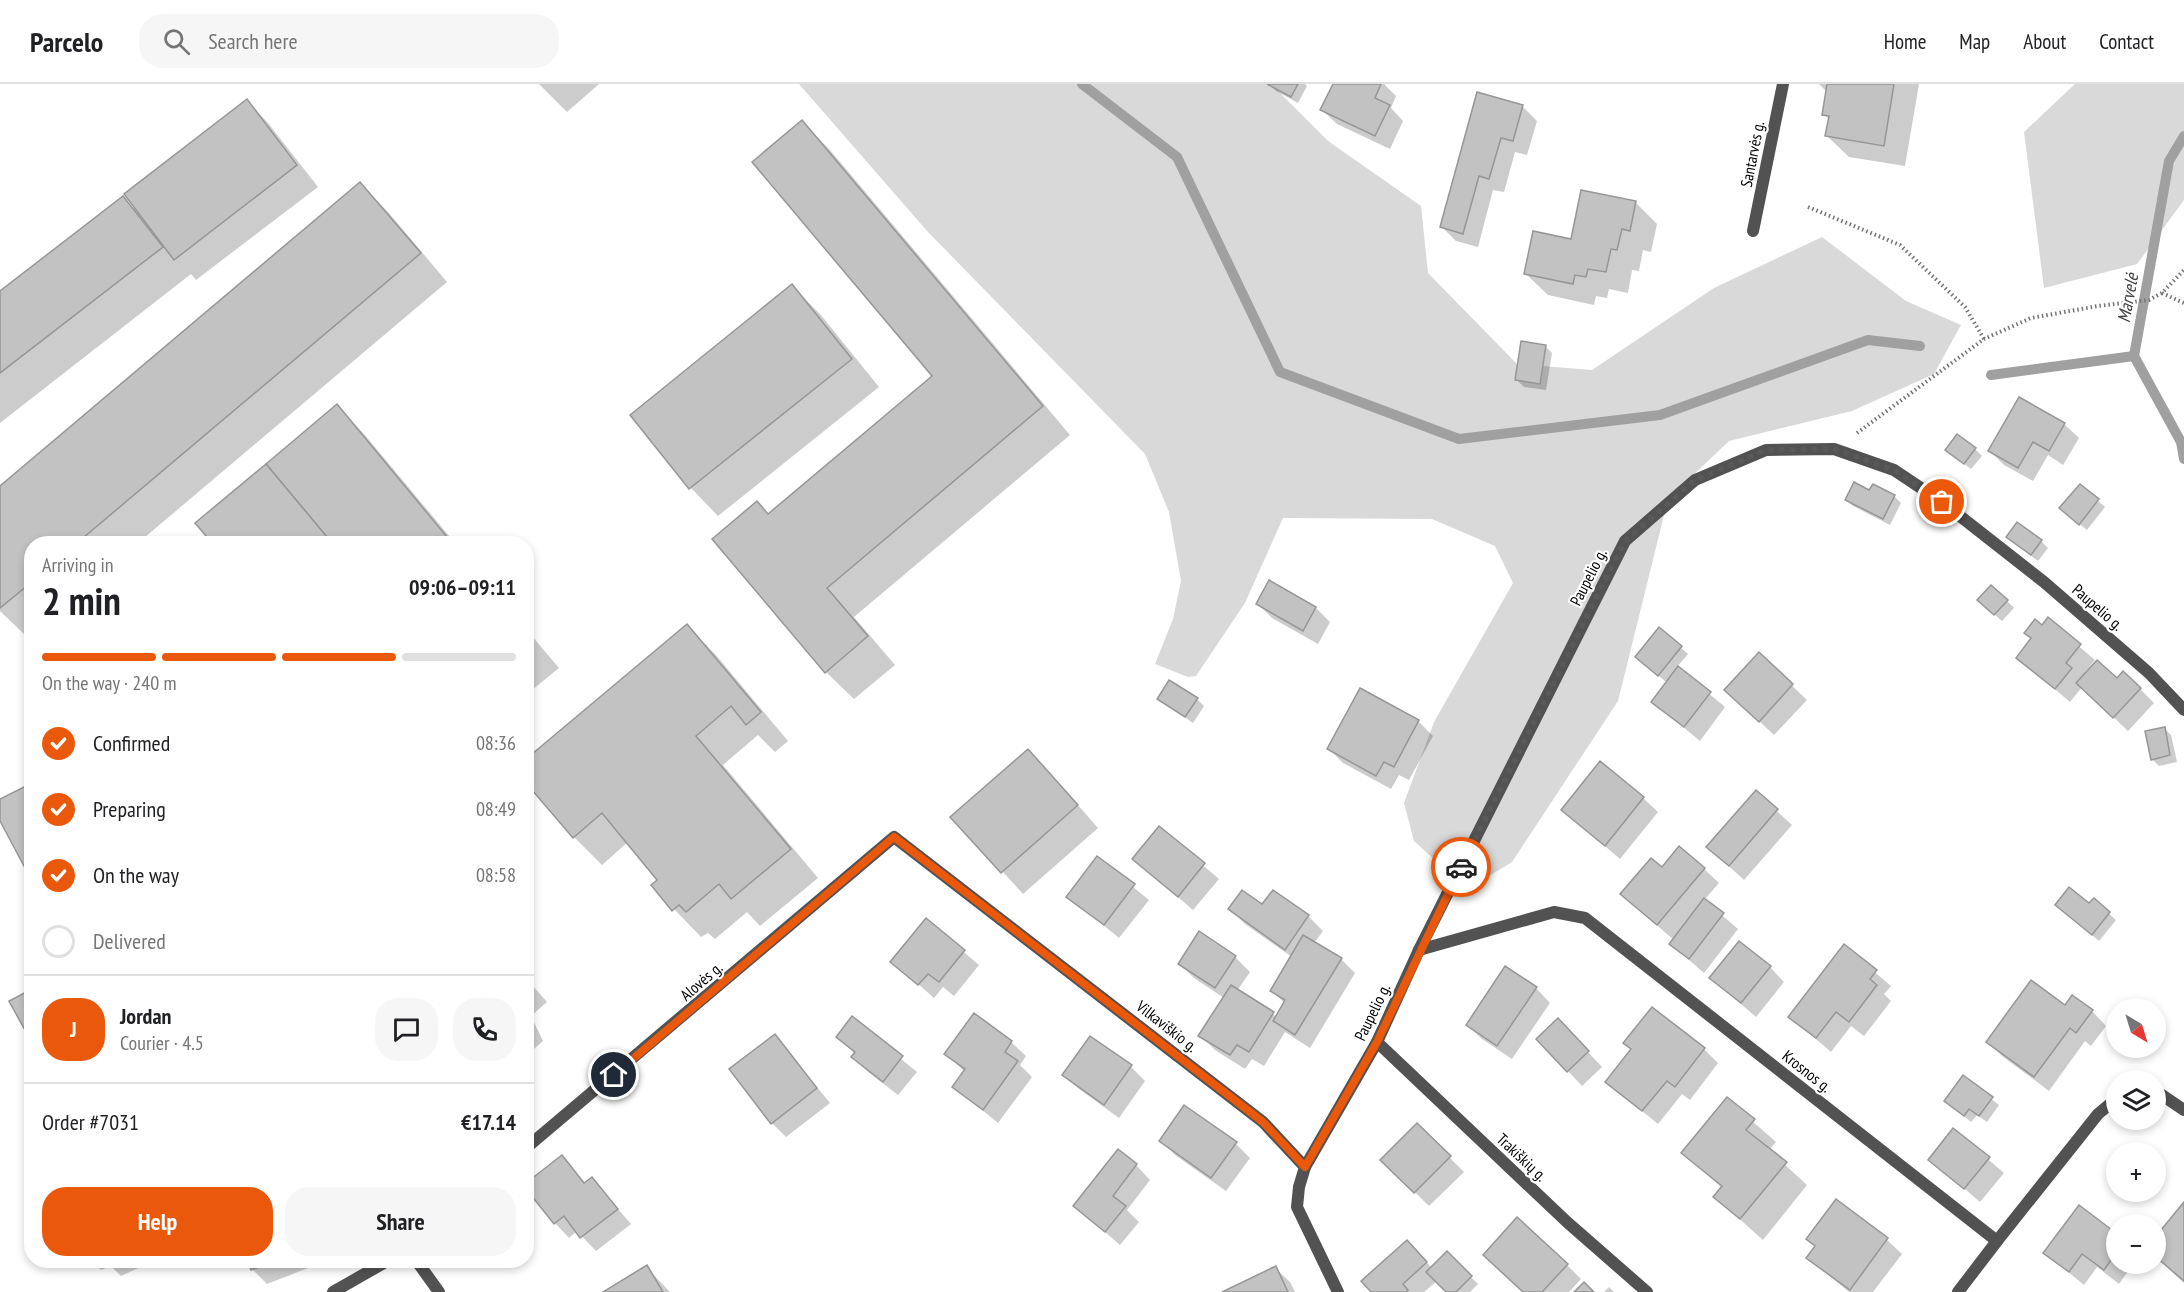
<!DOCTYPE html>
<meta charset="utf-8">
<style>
body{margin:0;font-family:"PT Sans Narrow",sans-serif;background:#f6f6f6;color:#202124;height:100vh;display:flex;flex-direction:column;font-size:22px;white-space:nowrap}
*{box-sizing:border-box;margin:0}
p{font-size:20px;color:#757577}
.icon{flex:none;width:33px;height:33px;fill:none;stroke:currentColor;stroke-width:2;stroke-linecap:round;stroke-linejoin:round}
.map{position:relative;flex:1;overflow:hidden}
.drawer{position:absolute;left:24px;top:452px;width:510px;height:732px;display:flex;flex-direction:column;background:#fff;border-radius:24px;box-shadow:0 3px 9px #0003}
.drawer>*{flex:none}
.needle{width:39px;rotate:142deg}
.buttons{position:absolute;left:2106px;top:914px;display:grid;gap:12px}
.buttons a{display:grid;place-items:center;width:60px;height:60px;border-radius:50%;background:#fff;box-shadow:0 3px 9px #0003;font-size:30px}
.pin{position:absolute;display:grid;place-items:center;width:51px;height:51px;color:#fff;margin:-26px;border:3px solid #fff;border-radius:50%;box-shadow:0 2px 6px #0007}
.courier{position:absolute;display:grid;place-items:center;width:60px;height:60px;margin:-30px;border:4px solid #ea580c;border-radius:50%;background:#fff;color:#222;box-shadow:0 2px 8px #0007}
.overview em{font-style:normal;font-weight:600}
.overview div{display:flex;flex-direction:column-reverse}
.overview{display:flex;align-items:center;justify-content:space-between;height:102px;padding:0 18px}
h1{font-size:39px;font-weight:600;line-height:45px}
.bar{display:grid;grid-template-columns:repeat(4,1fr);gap:9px 6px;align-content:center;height:72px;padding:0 18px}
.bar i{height:8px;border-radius:4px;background:#e0e0e0}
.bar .selected{background:#ea580c}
.bar p{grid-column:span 4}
.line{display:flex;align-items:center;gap:15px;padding:0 18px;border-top:2px solid #e0e0e0}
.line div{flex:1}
.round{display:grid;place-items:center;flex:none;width:63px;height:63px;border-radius:24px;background:#f6f6f6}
ol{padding:0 18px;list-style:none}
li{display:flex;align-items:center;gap:18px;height:66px}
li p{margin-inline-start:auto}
li .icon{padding:6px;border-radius:50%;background:#ea580c;color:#fff;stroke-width:4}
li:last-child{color:#757577}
li i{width:33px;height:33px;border:3px solid #e0e0e0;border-radius:50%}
.cta{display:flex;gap:12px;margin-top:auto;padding:12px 18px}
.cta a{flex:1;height:69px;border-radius:24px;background:#ea580c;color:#fff;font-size:24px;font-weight:600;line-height:69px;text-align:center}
.cta a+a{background:#f6f6f6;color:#202124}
header{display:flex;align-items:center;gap:36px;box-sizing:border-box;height:84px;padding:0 30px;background:#fff;border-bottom:2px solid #e0e0e0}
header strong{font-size:28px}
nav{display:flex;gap:33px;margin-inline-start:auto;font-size:21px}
.search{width:420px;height:54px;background:#f6f6f6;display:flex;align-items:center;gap:15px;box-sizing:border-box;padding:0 21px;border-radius:24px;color:#757577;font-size:22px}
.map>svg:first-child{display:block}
.green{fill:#d9d9d9}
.shadow{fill:#0003}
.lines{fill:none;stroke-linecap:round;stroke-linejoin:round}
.stream{stroke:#a0a0a0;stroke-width:10}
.building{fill:#c2c2c2;stroke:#969696;stroke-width:1.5}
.path{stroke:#747474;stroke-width:4;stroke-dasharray:1.5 3;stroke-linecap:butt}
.street{stroke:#525252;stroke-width:12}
.done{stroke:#595959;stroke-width:6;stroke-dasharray:0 10.8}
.route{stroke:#ea580c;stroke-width:8}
.labels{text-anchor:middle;stroke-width:4.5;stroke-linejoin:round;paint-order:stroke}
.street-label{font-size:16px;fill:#000;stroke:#fff}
.water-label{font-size:18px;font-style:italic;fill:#414141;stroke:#fff}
</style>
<header>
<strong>Parcelo</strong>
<div class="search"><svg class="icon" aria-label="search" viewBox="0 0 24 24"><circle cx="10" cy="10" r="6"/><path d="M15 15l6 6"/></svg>Search here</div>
<nav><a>Home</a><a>Map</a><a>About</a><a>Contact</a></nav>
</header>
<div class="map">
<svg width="2184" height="1208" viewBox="0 0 2184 1208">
<rect width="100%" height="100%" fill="#fff"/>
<g class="green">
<polygon points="799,0 1271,0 1328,57 1421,122 1428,189 1517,280 1592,286 1714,204 1822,153 1906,217 1961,241 1934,290 1852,327 1729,357 1668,415 1618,617 1512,778 1484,795 1447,787 1414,757 1404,719 1434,638 1513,499 1495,462 1432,435 1283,434 1245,519 1196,592 1188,593 1155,580 1173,535 1181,497 1169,428 1145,370 928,148"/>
<polygon points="2075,0 2184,0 2184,116 2137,180 2044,204 2024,48"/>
</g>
<g class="shadow">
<polygon points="539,0 599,0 567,28"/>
<polygon points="1269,0 1305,0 1307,2 1298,19 1276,7"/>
<polygon points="1334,0 1384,0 1396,12 1391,24 1403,37 1390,65 1337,40 1322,26"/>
<polygon points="1819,0 1919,0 1905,82 1849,73 1827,52 1830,36 1824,30 1827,8"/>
<polygon points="247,17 268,39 318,103 196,196 191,190 0,339 0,209 123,114 134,125"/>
<polygon points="1522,22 1537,37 1527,71 1515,68 1504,108 1493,106 1478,163 1456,157 1442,143"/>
<polygon points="802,38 830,66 1070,351 854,533 895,581 854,615 826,588 757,419 769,431 934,292"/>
<polygon points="360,100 388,128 447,198 138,459 32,459 32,549 27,553 0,527 0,404"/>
<polygon points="1635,118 1657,140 1651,168 1643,166 1639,187 1632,186 1628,209 1609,205 1607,214 1596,212 1594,221 1548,211 1526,190"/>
<polygon points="792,202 820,230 879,303 718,432 691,404 632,331"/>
<polygon points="1545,262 1552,269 1546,306 1524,303 1517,296"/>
<polygon points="337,322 364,350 455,459 213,459"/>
<polygon points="2064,340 2079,354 2063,381 2048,371 2033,397 2004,381 1990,367"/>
<polygon points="1975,365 1982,372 1971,385 1954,372"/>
<polygon points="2080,402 2105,423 2087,446 2068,431"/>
<polygon points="1870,408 1894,412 1901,419 1890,441 1853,422 1846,416"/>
<polygon points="2041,457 2048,464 2038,477 2015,460"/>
<polygon points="2007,517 2014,524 2002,537 1986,523"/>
<polygon points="1258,520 1316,524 1330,538 1318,560 1272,534"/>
<polygon points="2048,536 2095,576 2085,588 2087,590 2140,605 2154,619 2128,647 2082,603 2070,618 2018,574"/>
<polygon points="687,542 715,570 788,657 775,668 758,651 723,681 818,794 760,842 747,828 715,855 708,849 701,853 674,825 660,796 628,758 602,781 574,753"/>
<polygon points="526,545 559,584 526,611"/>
<polygon points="1659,545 1688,570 1677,583 1725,623 1700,657 1653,618 1667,599 1644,579"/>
<polygon points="1759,570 1807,616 1774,651 1741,620"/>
<polygon points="32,571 32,583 26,576"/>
<polygon points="1159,615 1197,615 1204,622 1193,639"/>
<polygon points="1418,637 1433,652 1409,696 1399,691 1391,705 1343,679 1329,665"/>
<polygon points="2164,644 2171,651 2177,678 2159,682 2152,675"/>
<polygon points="1049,688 1098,744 1023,810 953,733"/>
<polygon points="1756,708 1792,741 1744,796 1708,763"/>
<polygon points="1643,714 1658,728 1620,775 1563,726"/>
<polygon points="1159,744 1219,795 1193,826 1134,775"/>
<polygon points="1097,774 1149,816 1119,854 1068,812"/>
<polygon points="1662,785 1704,785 1719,799 1704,816 1738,845 1704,889 1671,860 1674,856 1637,824"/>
<polygon points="1273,808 1308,832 1323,847 1314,859 1341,875 1355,889 1310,964 1285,948 1264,982 1252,975 1245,985 1215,966 1200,951 1224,914 1194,894 1180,880 1200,850 1235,873 1250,888 1237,907 1277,933 1285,920 1272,906 1292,873 1245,840 1230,825 1263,823"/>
<polygon points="2094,816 2116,836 2099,857 2064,827 2089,821"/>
<polygon points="926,836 979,881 954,912 943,903 934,914 892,877"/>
<polygon points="1844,862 1891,902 1884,910 1891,917 1864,952 1851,942 1831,968 1790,933"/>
<polygon points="1770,883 1784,898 1756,933 1711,894"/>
<polygon points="526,894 547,918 531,932 543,957 526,972"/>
<polygon points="1536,904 1550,919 1512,975 1482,955 1467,941"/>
<polygon points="2065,923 2092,927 2106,942 2091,962 2085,957 2049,1007 2002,972 1988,958"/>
<polygon points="852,935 917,988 898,1011 867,987 853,973 855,970 838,953"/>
<polygon points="1572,951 1602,983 1582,1002 1538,955"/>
<polygon points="775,952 830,1019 786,1053 772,1039"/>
<polygon points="1011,958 1026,972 1020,981 1032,993 998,1039 954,1003 965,988 946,970"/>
<polygon points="1704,965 1718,979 1690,1016 1682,1010 1658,1040 1607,998"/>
<polygon points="1131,983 1145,997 1119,1034 1079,1005 1064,991"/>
<polygon points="1963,993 1999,1021 1987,1038 1977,1031 1971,1038 1946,1017"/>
<polygon points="1727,1015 1776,1058 1769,1066 1807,1101 1763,1156 1715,1113 1722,1104 1683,1069"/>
<polygon points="1417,1041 1464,1088 1429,1122 1382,1076"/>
<polygon points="1954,1046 2004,1089 1980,1118 1930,1075"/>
<polygon points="1161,1056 1236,1060 1250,1074 1226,1107 1175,1071"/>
<polygon points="562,1073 586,1100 592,1095 631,1140 596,1167 577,1147 569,1154 555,1139"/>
<polygon points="1136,1081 1150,1096 1127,1126 1139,1138 1120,1161 1075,1122"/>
<polygon points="1836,1118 1887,1156 1902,1170 1873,1208 1849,1208 1808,1174 1816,1163 1808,1155"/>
<polygon points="2184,1120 2184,1199 2156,1173 2156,1154"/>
<polygon points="2079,1123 2116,1151 2116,1179 2134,1179 2119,1200 2097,1183 2084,1201 2045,1169"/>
<polygon points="1447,1169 1478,1200 1470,1208 1448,1208 1437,1197 1424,1208 1373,1208 1421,1172 1432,1184"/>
<polygon points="91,1176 141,1176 143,1182 121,1192 111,1182 101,1186"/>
<polygon points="249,1176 305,1176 308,1184 267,1200 252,1185"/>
<polygon points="1567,1181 1581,1195 1569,1208 1524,1208"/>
<polygon points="646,1183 670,1208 606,1208"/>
<polygon points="1275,1184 1290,1198 1295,1208 1225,1208"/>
<polygon points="1609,1203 1614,1208 1604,1208"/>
</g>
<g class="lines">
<g class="stream">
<polyline points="1082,0 1177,73 1280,288 1459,355 1660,331 1868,256 1920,262"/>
<polyline points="2184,52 2169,77 2134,272 2181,358 2184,375"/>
<polyline points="1991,291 2134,272"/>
</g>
</g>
<g class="building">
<polygon points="1267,0 1298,0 1291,13"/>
<polygon points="1333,0 1381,0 1375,14 1390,21 1375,52 1320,26"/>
<polygon points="1827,0 1894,0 1884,62 1825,52 1829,32 1822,31"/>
<polygon points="1477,8 1523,21 1513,57 1501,54 1489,95 1479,92 1463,150 1440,143"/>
<polygon points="247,15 297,81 174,176 124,110"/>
<polygon points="802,36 1043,322 827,504 868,552 825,589 712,455 757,417 768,430 932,292 752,78"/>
<polygon points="360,98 421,169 77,459 32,459 32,498 0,524 0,402"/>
<polygon points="1581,106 1636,117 1630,147 1622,145 1617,166 1611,165 1606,188 1588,185 1586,193 1575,191 1573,200 1524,190 1533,147 1571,155"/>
<polygon points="123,112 163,163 0,289 0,207"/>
<polygon points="792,200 852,275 689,405 630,331"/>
<polygon points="1521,257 1546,261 1540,300 1515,296"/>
<polygon points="2019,313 2065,339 2049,367 2033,358 2018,384 1988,367"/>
<polygon points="337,320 452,459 332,459 266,380"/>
<polygon points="1957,350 1976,364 1964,380 1945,366"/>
<polygon points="266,380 332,459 212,459 195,439"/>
<polygon points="1854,398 1869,406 1873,400 1895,411 1883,435 1845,416"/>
<polygon points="2080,400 2099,415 2079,441 2059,424"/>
<polygon points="2017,438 2042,456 2031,471 2006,453"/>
<polygon points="1269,496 1316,523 1303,547 1256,520"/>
<polygon points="1991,501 2008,516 1994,531 1977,516"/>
<polygon points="2048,533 2081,560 2066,579 2072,584 2055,605 2016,574 2031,554 2024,549 2035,535 2042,541"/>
<polygon points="687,540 761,628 746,641 731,622 696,652 791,765 731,815 719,800 686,828 679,821 672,827 651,801 657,796 602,729 573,754 526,699 526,675"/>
<polygon points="1659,543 1682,562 1658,592 1635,573"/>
<polygon points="1759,568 1793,600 1759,638 1724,606"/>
<polygon points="2097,576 2117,594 2123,587 2141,604 2113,634 2076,599"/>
<polygon points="1678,582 1711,608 1684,643 1651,618"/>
<polygon points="1169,596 1198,614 1185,633 1157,615"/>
<polygon points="1360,604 1419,636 1394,683 1384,678 1376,692 1327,665"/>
<polygon points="2165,643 2170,671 2151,676 2145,647"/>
<polygon points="1028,665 1078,721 1001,789 950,733"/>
<polygon points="1600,677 1644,713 1605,762 1561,726"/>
<polygon points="32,699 32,797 0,737 0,715"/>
<polygon points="1756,706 1778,725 1729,782 1706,763"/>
<polygon points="1159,742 1205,779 1178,813 1132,775"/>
<polygon points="1679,762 1705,784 1657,841 1620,810 1651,774 1662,783"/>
<polygon points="1097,772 1135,800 1104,841 1066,813"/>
<polygon points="2069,803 2089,819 2094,814 2110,828 2092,851 2055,821"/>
<polygon points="1242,806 1262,820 1273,806 1309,831 1285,866 1228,825"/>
<polygon points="1704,814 1724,829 1689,875 1669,860"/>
<polygon points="926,834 965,866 939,898 928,890 918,901 890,878"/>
<polygon points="1199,847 1236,872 1215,904 1178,880"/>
<polygon points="1303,851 1342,874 1295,951 1273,937 1285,916 1270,907"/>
<polygon points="1739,857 1771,882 1741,919 1709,894"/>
<polygon points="1844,860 1877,886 1870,895 1877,901 1849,938 1836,928 1816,954 1788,933"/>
<polygon points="1505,882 1537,903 1497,962 1466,941"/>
<polygon points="2031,896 2065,921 2072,911 2093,926 2076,949 2070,944 2034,993 1986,958"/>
<polygon points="1231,901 1274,928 1249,968 1237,961 1230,971 1198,952"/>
<polygon points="32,905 32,959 9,917"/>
<polygon points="1652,923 1705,964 1675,1003 1667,997 1642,1027 1605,998 1631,965 1623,959"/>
<polygon points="974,929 1012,957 1005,968 1018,977 983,1026 952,1003 965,985 944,970"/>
<polygon points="852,932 903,972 883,998 851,973 855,968 836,953"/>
<polygon points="1558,934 1589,967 1567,988 1536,955"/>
<polygon points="775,950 817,1004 771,1040 729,985"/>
<polygon points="1090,952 1132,981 1104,1021 1062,991"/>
<polygon points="1963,991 1993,1013 1979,1032 1969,1025 1964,1032 1944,1017"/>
<polygon points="1727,1013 1755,1035 1746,1046 1787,1078 1740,1135 1713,1113 1722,1102 1681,1069"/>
<polygon points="1184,1021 1237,1058 1211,1094 1159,1057"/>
<polygon points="1417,1039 1451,1072 1414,1109 1380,1076"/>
<polygon points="1953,1044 1990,1073 1964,1105 1928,1076"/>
<polygon points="1118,1065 1137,1080 1113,1112 1126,1122 1105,1148 1073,1122"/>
<polygon points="562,1071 584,1099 592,1093 618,1125 580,1154 564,1132 554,1140 526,1105 526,1099"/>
<polygon points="1836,1115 1888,1154 1850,1206 1806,1174 1815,1162 1806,1155"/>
<polygon points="2184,1118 2184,1197 2156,1173 2156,1152"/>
<polygon points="2079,1121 2116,1149 2116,1169 2104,1186 2082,1170 2069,1188 2043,1169"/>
<polygon points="1517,1133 1568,1180 1542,1208 1523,1208 1483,1171"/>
<polygon points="1407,1156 1427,1178 1403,1200 1408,1206 1406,1208 1371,1208 1361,1197"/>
<polygon points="1447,1167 1472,1192 1456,1208 1446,1208 1426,1188"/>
<polygon points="247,1176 277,1176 251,1186"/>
<polygon points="647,1181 663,1208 603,1208"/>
<polygon points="1276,1182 1288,1208 1222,1208"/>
<polygon points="1584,1198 1594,1208 1574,1208"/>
</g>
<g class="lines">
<g class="path">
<polyline points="1808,123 1900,161 1965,223 1984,255"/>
<polyline points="2162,209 2184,219"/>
<polyline points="1857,349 1984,255 2031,234 2098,222 2149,216 2162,209 2184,186"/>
</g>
<g class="street">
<polyline points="1753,147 1783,0"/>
<polyline points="1419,866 1554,828 1585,834 1997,1157 2098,1030 2116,1015"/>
<polyline points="1377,958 1567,1138 1647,1208"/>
<polyline points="2156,1007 2184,1026"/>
<polyline points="526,1064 894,753 1263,1038 1305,1083 1299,1103 1297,1123 1338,1208"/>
<polyline points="1305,1083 1377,958 1419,866 1625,457 1695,396 1766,366 1834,365 1894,386 1942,418 2044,498 2149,589 2184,626"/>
<polyline points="416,1176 439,1208"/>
<polyline points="333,1208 389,1176"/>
<polyline points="1958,1208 1997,1157"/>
</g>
</g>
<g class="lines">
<polyline class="done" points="1461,783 1625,457 1695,396 1766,366 1834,365 1894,386 1942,418"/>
<polyline class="route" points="614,991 894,753 1263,1038 1305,1083 1377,958 1461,783"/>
</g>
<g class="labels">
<g class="street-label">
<text transform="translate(1752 70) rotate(-79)" y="6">Santarvės g.</text>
<text transform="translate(1588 493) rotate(-63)" y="6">Paupelio g.</text>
<text transform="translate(2098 523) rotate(41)" y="6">Paupelio g.</text>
<text transform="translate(701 897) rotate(-41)" y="6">Alovės g.</text>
<text transform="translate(1372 928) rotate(-64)" y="6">Paupelio g.</text>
<text transform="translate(1167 942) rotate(38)" y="6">Vilkaviškio g.</text>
<text transform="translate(1807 987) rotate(38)" y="6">Krosnos g.</text>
<text transform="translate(1522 1073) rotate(43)" y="6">Trakiškių g.</text>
</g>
<g class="water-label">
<text transform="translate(2128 214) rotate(-80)" y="6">Marvelė</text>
</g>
</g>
</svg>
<div class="buttons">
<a><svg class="needle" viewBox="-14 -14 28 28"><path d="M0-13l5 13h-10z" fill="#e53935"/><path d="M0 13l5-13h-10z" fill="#757577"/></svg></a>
<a><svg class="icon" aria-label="layers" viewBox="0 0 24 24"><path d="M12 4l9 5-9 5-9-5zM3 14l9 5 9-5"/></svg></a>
<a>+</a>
<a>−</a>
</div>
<div class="pin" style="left:1942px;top:418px;background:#ea580c"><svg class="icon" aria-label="bag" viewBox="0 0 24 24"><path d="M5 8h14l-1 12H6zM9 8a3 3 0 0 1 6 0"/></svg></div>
<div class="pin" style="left:614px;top:991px;background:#1f2937"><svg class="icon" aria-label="home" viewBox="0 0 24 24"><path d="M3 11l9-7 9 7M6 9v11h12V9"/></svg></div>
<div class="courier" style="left:1461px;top:783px"><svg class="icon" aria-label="car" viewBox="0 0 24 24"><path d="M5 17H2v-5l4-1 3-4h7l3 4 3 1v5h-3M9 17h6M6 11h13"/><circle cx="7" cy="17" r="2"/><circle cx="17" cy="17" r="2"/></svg></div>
<section class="drawer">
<div class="overview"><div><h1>2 min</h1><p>Arriving in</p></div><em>09:06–09:11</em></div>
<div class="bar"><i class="selected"></i><i class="selected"></i><i class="selected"></i><i></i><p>On the way · 240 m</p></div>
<ol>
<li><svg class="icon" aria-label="check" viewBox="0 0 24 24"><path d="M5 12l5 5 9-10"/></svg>Confirmed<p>08:36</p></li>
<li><svg class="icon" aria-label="check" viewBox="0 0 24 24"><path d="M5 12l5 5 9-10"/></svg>Preparing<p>08:49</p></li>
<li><svg class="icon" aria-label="check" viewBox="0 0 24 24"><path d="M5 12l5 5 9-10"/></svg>On the way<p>08:58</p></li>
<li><i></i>Delivered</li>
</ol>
<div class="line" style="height:108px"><b class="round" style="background:#ea580c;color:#fff">J</b><div><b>Jordan</b><p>Courier · 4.5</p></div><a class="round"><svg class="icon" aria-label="chat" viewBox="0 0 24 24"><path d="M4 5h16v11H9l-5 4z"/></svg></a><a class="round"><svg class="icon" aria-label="phone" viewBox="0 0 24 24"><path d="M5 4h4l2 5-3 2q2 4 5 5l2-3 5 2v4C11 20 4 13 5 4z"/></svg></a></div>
<div class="line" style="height:78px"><div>Order #7031</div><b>€17.14</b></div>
<div class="cta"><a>Help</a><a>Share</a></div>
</section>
</div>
